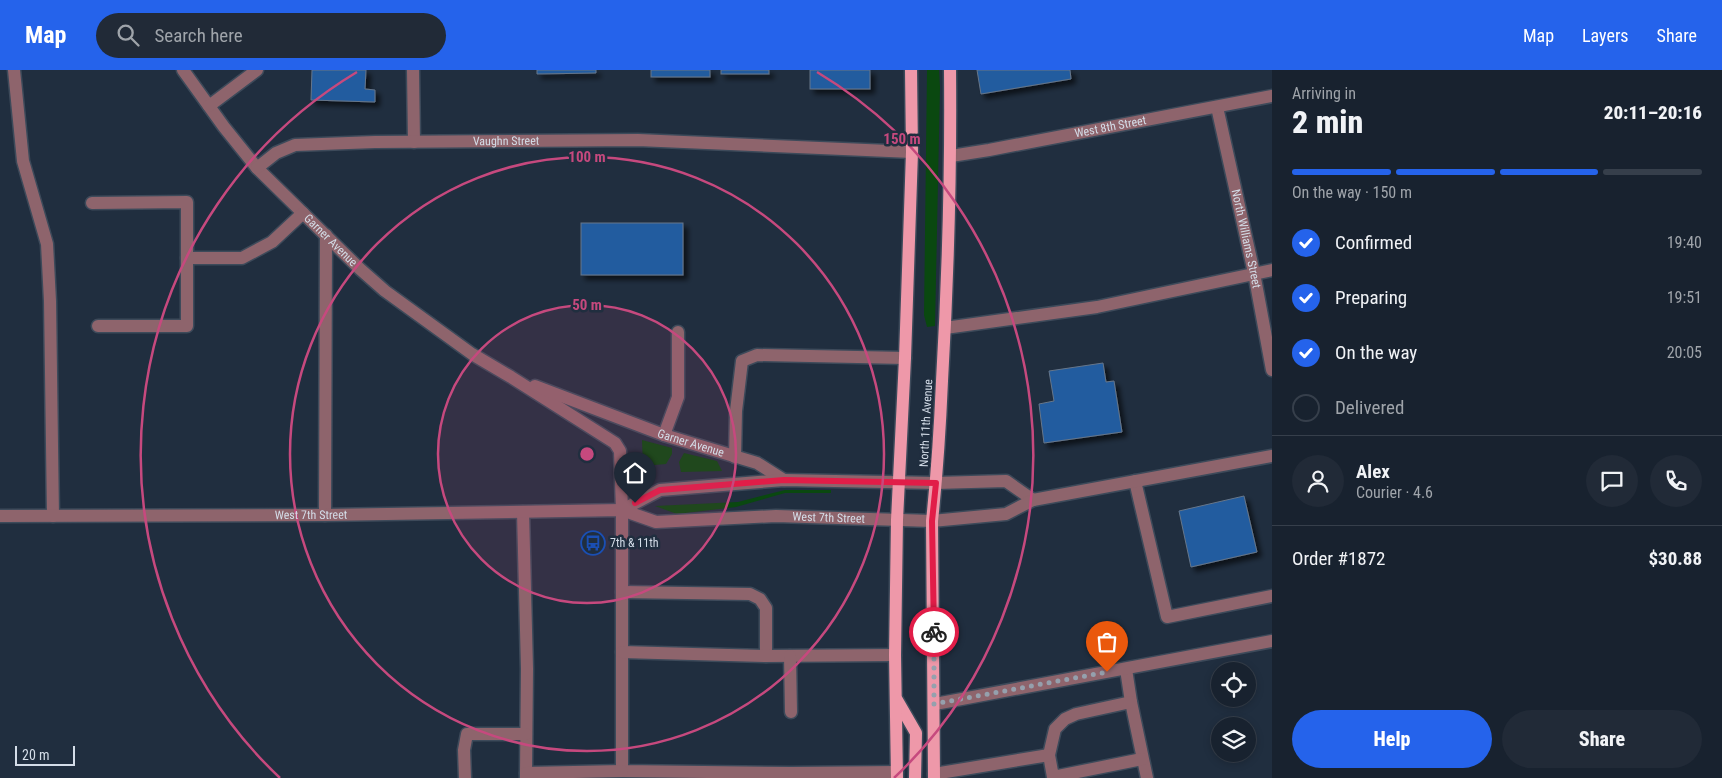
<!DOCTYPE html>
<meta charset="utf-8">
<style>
body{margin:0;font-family:"Roboto Condensed",sans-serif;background:#212a37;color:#f1f3f6;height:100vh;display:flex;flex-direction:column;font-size:19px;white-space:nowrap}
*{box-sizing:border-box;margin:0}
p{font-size:16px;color:#9fa4aa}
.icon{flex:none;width:28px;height:28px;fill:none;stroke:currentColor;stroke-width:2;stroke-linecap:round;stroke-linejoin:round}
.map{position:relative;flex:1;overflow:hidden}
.sheet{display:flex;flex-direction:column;background:#18222f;width:450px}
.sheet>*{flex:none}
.buttons{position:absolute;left:1211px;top:592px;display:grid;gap:10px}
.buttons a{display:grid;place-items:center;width:45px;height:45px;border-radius:50%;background:#18222f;box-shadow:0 2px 8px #0003,0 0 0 1px #363f4b;font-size:25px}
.scale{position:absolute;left:15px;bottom:12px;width:60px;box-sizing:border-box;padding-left:5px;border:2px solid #d4dde8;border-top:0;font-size:14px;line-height:18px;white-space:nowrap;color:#d4dde8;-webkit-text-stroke:4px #202e3f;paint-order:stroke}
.pin{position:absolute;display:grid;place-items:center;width:42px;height:42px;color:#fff;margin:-51px -21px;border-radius:50% 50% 50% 0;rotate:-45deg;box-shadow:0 0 5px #0007}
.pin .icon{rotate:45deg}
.courier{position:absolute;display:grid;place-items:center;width:50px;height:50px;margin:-25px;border:4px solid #e11d48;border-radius:50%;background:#fff;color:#222;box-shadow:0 1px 6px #0007}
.headline em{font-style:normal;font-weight:800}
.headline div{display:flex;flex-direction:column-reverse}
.headline{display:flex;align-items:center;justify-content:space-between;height:85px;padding:0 20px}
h1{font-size:32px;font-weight:800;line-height:38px}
.bar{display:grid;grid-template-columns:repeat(4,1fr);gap:8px 5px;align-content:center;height:60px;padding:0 20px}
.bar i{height:6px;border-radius:4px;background:#363f4b}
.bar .current{background:#2563eb}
.bar p{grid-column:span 4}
.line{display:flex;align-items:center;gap:12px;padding:0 20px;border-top:1px solid #363f4b}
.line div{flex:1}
.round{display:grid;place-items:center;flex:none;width:52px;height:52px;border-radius:26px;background:#212a37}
ol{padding:0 20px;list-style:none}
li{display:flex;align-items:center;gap:15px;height:55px}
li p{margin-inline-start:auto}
li .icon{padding:5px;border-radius:50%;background:#2563eb;color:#fff;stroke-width:4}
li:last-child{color:#9fa4aa}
li i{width:28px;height:28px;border:2px solid #363f4b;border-radius:50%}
.action{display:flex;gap:10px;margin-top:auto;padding:10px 20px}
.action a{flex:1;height:58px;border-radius:30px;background:#2563eb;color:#fff;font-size:20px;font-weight:800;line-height:58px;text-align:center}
.action a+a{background:#212a37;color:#f1f3f6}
header{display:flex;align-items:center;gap:30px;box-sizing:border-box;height:70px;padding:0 25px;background:#2563eb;color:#fff}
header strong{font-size:24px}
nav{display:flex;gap:28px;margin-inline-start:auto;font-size:18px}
.search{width:350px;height:45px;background:#212a37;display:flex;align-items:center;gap:12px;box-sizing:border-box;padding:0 18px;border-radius:28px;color:#9fa4aa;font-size:19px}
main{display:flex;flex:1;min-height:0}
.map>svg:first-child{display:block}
.green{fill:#0a4810}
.building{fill:#225c9f;stroke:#66768a;filter:url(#shadow)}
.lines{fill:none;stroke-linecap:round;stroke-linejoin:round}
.minor-casing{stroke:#3d4a5a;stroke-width:15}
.major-casing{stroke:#3d4a5a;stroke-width:15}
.minor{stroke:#8e646c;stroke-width:12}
.major{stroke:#ee98a9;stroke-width:12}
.done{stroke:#95a0ad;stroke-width:5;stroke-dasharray:0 9}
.route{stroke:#e11d48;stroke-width:6}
.ring{fill:none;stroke:#c6497e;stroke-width:2.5}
.labels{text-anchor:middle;stroke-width:5;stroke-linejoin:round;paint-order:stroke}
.street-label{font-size:12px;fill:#d4dde8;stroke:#202e3f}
.poi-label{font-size:12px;fill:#d4dde8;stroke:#202e3f;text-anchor:start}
.centre{fill:#c6497e;stroke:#202e3f;stroke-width:2.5}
.ring-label{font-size:15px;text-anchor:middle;font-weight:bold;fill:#c6497e;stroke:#202e3f;stroke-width:5;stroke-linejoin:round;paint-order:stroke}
</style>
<header>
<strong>Map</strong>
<div class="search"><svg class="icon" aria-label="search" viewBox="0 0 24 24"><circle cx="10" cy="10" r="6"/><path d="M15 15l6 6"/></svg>Search here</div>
<nav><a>Map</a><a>Layers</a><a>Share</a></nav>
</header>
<main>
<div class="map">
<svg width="1272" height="708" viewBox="0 0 1272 708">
<defs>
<filter id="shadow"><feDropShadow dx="4.5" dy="4.5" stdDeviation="2.5" flood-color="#0009"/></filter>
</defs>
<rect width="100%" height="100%" fill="#202e3f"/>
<g class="green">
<polygon points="927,0 939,0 940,17 935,256 927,257 924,245"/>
<polygon points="642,370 672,378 672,384 666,394 643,396"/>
<polygon points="684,383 717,391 722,401 681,402 679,392"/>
<polygon points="785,420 831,420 831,423 785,423 736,437 677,444 655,436 738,432"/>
</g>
<g class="building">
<polygon points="312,0 366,0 365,19 375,20 375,32 311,30"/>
<polygon points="537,0 596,0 596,3 537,4"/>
<rect x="651" y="0" width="59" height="7"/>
<rect x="721" y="0" width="48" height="4"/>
<rect x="810" y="0" width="60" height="19"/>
<polygon points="977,0 1070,0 1071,9 981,24"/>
<rect x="581" y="153" width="102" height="52"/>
<polygon points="1103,293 1106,312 1114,311 1122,362 1044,373 1039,334 1054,331 1049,301"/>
<polygon points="1244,426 1257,482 1191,497 1179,441"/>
</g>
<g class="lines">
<g class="minor-casing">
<g id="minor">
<polyline points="14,0 23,91 47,174 50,231 53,446"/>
<path id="s1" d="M183 0 224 57 257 98 360 199 385 221 472 284 511 307 615 373 620 381 622 440V701L791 703 897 702"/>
<polyline points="413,0 414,72"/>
<polyline points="209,36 257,0"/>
<path id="s2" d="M1217 37 1254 203 1272 300"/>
<path id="s3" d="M951 86 989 80 1272 26"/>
<path id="s4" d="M257 98 276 83 295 75 375 72 638 70 912 82"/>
<polyline points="92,133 187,132 187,188"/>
<polyline points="98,256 187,256 187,188 242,188 272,172 303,143"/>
<polyline points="945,258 1097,237 1272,200"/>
<path id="s5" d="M535 316 664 365 757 393 784 410"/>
<polyline points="664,365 678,327 678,262"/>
<polyline points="735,387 736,341 742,291 757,285 905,288"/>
<polyline points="1135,411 1167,547 1272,526"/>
<polyline points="622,440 660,420 784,410 936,413 1006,411 1033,430"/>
<polyline points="523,442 527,599 526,703"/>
<polyline points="325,445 326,165"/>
<path id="s6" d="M0 446 325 445 622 440 656 452 776 446 932 451 1006 444 1033 430 1272 386"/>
<polyline points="622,522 750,524 760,529 766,538 766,586"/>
<polyline points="622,582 766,586 895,585"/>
<polyline points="790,586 791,642"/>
<polyline points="1126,599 1131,632 1147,708"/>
<polyline points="1131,632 1076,644 1065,649 1055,659 1049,685 1053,707 1142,689"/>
<polyline points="935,634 1272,571"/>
<polyline points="934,704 1049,685"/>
<polyline points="465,708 464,680 467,664 526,664"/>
<polyline points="526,708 526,703 622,701"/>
</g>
</g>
<g class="major-casing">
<g id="major">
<polyline points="897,630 916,663 915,708"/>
<polyline points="897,708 895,585 897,450 905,288 912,82 911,0"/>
<path d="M934 708 932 451C937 404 940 358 942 311 948 207 951 104 950 0"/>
</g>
</g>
<use href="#minor" class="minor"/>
<use href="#major" class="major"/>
</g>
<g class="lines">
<polyline class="done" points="934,562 934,634 1107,602"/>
<polyline class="route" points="635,433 660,420 784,410 936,413 932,451 934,562"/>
</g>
<circle cx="587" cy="384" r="149" fill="#c6497e" fill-opacity=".12"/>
<g class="ring">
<circle cx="587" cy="384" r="149"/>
<circle cx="587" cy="384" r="297"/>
<path d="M280 708A446 446 0 0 1 357 2M817 2A446 446 0 0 1 894 708"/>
</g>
<defs>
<g id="bus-ring" transform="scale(1.25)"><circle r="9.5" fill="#202e3f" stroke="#1a4fb4" stroke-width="1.5"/><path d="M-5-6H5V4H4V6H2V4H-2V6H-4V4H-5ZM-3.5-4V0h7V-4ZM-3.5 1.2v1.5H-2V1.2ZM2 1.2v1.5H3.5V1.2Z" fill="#1a4fb4"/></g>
</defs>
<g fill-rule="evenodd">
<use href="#bus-ring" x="593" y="473"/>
</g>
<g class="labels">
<g class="street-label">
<text dy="4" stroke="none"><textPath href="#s3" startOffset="162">West 8th Street</textPath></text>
<text dy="4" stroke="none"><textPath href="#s4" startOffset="256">Vaughn Street</textPath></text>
<text dy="4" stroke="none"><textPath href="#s2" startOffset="135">North Williams Street</textPath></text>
<text dy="4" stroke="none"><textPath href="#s1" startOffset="226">Garner Avenue</textPath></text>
<text transform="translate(926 353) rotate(-87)" y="4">North 11th Avenue</text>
<text dy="4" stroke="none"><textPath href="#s5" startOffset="166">Garner Avenue</textPath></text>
<text dy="4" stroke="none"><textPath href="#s6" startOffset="311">West 7th Street</textPath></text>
<text dy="4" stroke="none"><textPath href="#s6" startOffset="831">West 7th Street</textPath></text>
</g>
<g class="poi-label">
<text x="610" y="477">7th &amp; 11th</text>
</g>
</g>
<circle cx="587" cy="384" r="8" class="centre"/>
<g class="ring-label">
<text x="902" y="74">150 m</text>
<text x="587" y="92">100 m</text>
<text x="587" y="240">50 m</text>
</g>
</svg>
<div class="buttons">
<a><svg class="icon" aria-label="locate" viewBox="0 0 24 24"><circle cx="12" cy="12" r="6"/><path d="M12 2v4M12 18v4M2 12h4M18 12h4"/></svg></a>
<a><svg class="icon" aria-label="layers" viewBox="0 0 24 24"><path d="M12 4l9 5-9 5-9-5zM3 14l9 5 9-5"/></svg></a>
</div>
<div class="scale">20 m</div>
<div class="pin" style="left:1107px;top:602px;background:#ea580c"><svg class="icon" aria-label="bag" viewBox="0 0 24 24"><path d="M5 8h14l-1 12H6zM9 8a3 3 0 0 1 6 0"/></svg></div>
<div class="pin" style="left:635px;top:433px;background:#1f2937"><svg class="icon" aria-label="home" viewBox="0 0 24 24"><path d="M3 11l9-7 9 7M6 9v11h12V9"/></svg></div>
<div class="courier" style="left:934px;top:562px"><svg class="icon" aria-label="bike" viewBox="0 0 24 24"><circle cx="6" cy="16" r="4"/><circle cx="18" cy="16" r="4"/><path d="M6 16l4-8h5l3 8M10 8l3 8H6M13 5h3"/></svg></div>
</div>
<section class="sheet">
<div class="headline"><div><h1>2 min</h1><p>Arriving in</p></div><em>20:11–20:16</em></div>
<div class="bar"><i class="current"></i><i class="current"></i><i class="current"></i><i></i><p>On the way · 150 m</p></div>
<ol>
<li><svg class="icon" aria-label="check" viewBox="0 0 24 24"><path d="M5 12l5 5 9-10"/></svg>Confirmed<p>19:40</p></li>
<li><svg class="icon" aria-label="check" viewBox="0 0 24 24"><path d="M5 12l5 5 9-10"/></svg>Preparing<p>19:51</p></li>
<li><svg class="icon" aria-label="check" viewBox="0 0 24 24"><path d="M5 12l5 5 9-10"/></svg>On the way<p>20:05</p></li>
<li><i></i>Delivered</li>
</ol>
<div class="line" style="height:90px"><a class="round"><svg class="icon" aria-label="person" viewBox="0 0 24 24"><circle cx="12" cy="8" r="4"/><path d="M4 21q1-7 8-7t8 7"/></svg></a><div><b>Alex</b><p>Courier · 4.6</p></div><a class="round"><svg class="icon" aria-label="chat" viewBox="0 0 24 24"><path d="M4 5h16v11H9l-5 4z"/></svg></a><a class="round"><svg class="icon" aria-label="phone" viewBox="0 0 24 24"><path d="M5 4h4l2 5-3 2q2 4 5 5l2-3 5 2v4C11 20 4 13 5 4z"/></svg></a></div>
<div class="line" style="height:65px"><div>Order #1872</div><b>$30.88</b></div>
<div class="action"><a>Help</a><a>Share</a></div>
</section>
</main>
